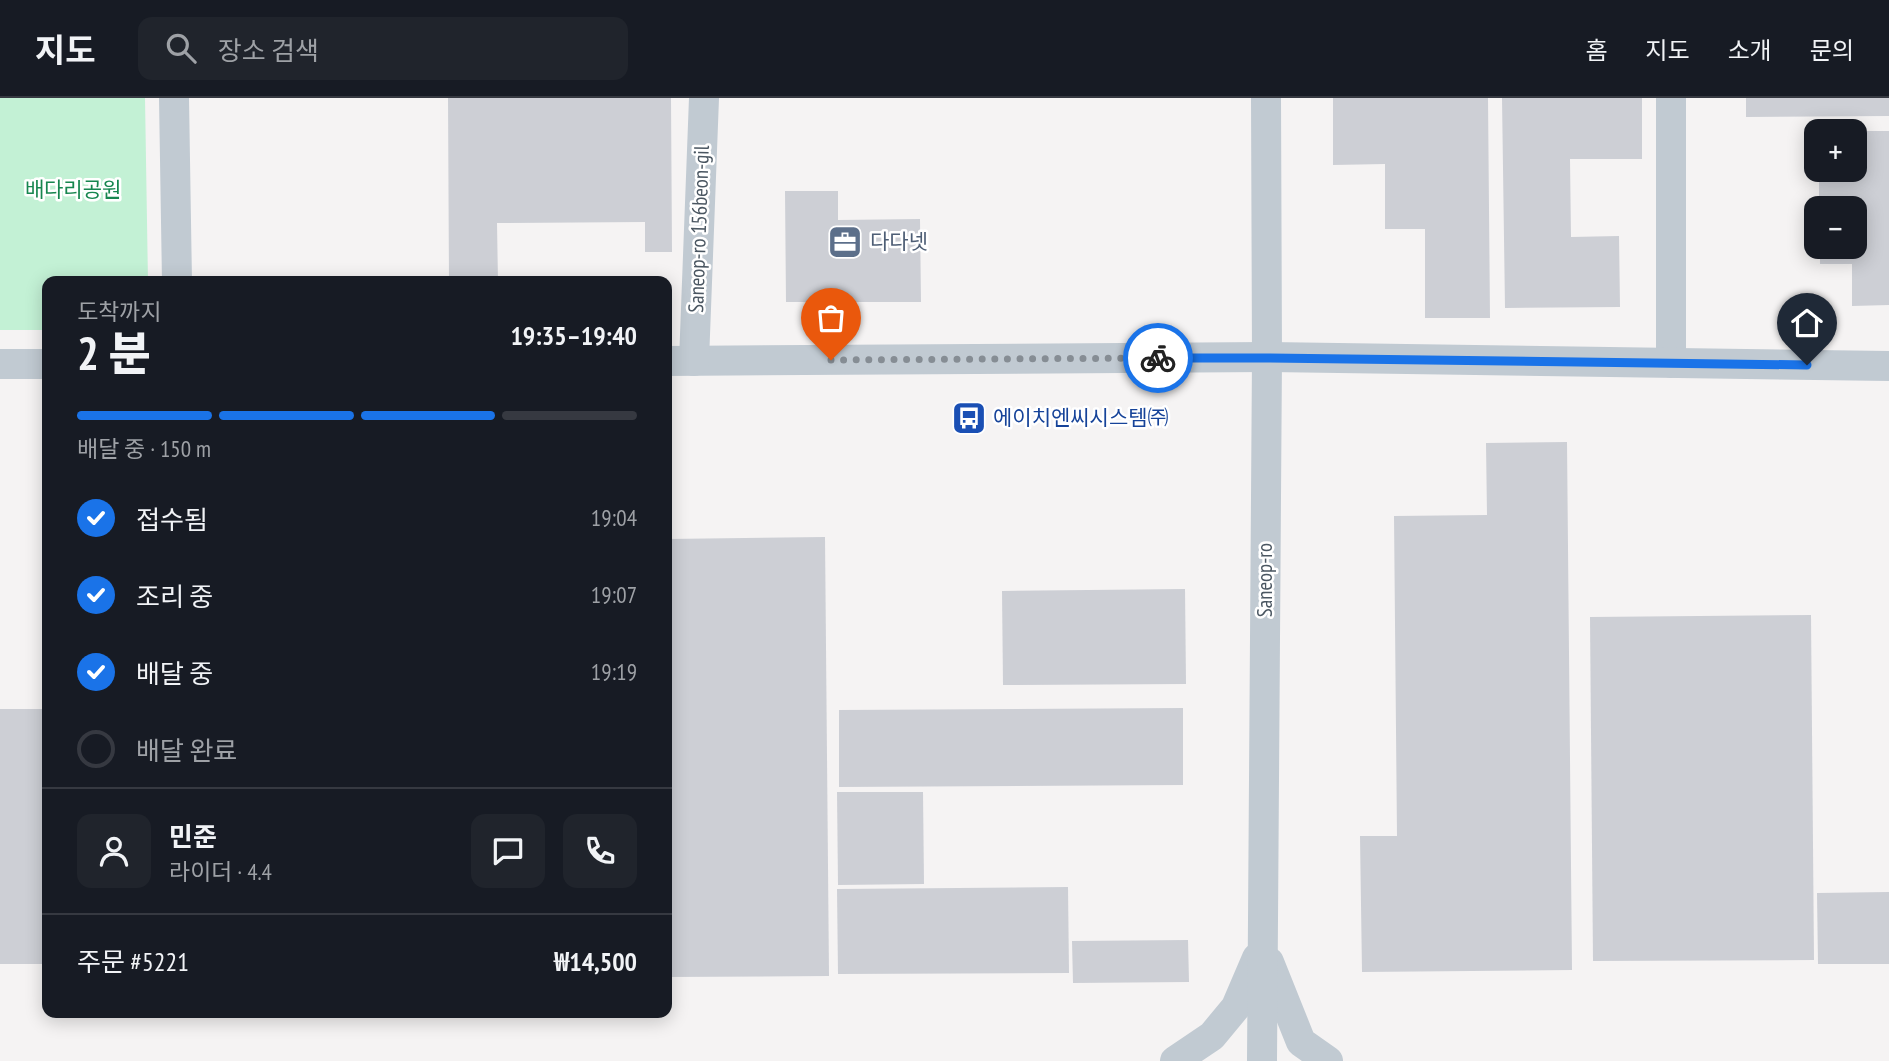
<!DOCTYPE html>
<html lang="ko">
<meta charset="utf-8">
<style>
body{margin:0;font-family:"PT Sans Narrow","Noto Sans KR",sans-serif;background:#20242c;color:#f1f3f6;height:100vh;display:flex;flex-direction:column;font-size:26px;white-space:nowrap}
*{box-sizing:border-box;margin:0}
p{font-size:23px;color:#9ea1a6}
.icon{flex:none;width:38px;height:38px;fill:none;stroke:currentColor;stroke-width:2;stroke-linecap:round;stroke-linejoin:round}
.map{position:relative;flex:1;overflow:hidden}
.side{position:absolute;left:42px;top:178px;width:630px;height:742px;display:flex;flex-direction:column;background:#171b24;border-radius:14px;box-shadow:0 4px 18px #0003}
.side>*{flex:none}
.buttons{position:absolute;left:1804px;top:21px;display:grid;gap:14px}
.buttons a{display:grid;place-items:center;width:63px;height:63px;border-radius:14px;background:#171b24;box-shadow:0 4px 18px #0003;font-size:35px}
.pin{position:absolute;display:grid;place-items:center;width:60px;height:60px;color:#fff;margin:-72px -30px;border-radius:50% 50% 50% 0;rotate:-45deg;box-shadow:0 0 7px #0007}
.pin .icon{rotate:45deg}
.courier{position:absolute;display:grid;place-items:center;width:70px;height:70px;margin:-35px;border:5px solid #1a73e8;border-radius:50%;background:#fff;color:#222;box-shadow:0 2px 9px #0007}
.overview em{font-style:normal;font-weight:800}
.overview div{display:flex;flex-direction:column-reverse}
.overview{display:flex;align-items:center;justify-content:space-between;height:119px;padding:0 35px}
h1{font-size:46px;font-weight:800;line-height:52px}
.bar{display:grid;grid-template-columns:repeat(4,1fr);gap:10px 7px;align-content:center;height:84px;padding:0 35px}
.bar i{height:9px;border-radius:5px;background:#363941}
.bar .on{background:#1a73e8}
.bar p{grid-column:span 4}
.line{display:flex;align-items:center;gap:18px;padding:0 35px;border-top:2px solid #363941}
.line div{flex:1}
.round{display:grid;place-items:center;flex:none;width:74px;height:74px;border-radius:14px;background:#20242c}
ol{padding:0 35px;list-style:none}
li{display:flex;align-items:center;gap:21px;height:77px}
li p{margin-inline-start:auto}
li .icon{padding:7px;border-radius:50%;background:#1a73e8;color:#fff;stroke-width:4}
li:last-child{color:#9ea1a6}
li i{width:38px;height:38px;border:4px solid #363941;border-radius:50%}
header{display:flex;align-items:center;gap:42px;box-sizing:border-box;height:98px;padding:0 35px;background:#171b24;border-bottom:2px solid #363941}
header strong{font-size:33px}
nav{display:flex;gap:38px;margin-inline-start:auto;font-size:24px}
.search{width:490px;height:63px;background:#20242c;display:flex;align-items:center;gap:18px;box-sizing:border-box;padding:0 24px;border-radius:14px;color:#9ea1a6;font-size:26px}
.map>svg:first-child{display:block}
.green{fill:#c3f1d5}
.building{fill:#cdcfd5}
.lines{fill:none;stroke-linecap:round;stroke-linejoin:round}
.minor{stroke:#c1cad2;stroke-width:30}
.done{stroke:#868d94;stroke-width:7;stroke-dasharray:0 12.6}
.route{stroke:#1a73e8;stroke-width:9}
.labels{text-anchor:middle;stroke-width:5;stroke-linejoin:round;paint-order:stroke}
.park-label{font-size:21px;fill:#17864f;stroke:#fff}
.street-label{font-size:21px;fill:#4a5661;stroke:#fff}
.service-label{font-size:21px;fill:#4e5e75;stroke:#fff;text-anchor:start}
.transit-label{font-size:21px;fill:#164399;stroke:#fff;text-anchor:start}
</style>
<header>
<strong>지도</strong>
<div class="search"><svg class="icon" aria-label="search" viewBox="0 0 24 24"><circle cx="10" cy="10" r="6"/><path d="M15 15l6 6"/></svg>장소 검색</div>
<nav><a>홈</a><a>지도</a><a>소개</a><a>문의</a></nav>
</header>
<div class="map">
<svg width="1889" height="963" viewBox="0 0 1889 963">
<rect width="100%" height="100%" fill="#f5f3f3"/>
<polygon class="green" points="0,0 145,0 148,184 47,184 47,232 0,232"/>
<g class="building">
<polygon points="448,0 671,0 672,154 645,154 645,124 497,125 498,184 449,184"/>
<polygon points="1333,0 1488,0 1490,220 1425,220 1425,131 1385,131 1385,66 1333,67"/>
<polygon points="1502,0 1642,0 1642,61 1570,61 1571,139 1619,138 1620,209 1505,210"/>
<polygon points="1746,0 1889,0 1889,18 1746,19"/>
<polygon points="1855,33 1889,33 1889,207 1852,208 1852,166 1820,166 1820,149 1855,149 1855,110 1819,110 1819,74 1828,74 1828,72 1855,72"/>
<polygon points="785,93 838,93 838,122 920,121 921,204 786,204"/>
<polygon points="1567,344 1572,872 1362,874 1360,738 1397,738 1394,418 1487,417 1486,345"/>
<polygon points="825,439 829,878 667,879 667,441"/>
<polygon points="1185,491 1186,586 1003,587 1002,493"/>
<polygon points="1811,517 1814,862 1593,863 1590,519"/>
<polygon points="1183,610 1183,687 839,689 839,612"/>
<rect x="0" y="611" width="47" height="255"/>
<polygon points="837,694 923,694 924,786 838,787"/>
<polygon points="1068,789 1069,875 838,876 837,791"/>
<polygon points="1889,794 1889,866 1818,866 1817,795"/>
<polygon points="1188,842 1189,884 1073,885 1072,843"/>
</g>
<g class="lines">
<g class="minor">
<polyline points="174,0 177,184"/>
<polyline points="1671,0 1671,265"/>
<polyline points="667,263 1267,259 1889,268"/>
<polyline points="694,263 704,0"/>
<polyline points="0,266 47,266"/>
<polyline points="1269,864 1301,944 1328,963"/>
<polyline points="1175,963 1212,938 1236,909 1257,860"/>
<polyline points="1262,963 1267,259 1266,0"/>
</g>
</g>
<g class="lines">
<polyline class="done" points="831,262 1158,260"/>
<polyline class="route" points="1158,260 1267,260 1807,267"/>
</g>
<defs>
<g id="office-square" transform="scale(1.75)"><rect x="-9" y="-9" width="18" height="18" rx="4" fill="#5c6f8a" stroke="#fff"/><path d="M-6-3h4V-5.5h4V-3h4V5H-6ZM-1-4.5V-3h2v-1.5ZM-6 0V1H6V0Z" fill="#fff"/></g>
<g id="bus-square" transform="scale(1.75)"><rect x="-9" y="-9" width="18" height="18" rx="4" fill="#1a4fb4" stroke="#fff"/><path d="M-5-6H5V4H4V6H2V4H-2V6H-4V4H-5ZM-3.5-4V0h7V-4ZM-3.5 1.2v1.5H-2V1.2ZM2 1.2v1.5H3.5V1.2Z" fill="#fff"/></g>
</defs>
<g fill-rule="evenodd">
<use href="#office-square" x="845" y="144"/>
<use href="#bus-square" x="969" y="320"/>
</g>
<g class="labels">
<g class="park-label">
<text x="73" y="99">배다리공원</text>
</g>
<g class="street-label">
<text transform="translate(699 131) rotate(-88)" y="7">Saneop-ro 156beon-gil</text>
<text transform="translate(1265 482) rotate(-90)" y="7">Saneop-ro</text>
</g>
<g class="service-label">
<text x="870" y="151">다다넷</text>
</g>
<g class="transit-label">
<text x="993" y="327">에이치엔씨시스템㈜</text>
</g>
</g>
</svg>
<div class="buttons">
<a>+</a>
<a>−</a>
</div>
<div class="pin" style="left:831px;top:262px;background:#ea580c"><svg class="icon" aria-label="bag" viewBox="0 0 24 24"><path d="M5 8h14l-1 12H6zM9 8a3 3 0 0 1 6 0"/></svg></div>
<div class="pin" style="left:1807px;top:267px;background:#1f2937"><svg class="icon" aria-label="home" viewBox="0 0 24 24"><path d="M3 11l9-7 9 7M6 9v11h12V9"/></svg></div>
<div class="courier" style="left:1158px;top:260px"><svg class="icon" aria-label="bike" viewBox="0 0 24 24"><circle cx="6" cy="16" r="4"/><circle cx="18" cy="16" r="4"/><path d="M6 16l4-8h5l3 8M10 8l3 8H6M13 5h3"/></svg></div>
<section class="side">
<div class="overview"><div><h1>2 분</h1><p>도착까지</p></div><em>19:35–19:40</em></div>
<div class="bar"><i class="on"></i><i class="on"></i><i class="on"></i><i></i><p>배달 중 · 150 m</p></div>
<ol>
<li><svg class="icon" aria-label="check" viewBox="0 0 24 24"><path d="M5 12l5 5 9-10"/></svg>접수됨<p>19:04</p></li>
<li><svg class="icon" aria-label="check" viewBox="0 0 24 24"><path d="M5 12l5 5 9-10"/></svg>조리 중<p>19:07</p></li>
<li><svg class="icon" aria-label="check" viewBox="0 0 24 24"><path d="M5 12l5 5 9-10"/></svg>배달 중<p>19:19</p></li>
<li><i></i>배달 완료</li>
</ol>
<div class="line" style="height:126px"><a class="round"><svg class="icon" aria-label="person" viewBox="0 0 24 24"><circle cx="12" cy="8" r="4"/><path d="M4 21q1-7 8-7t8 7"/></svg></a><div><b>민준</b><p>라이더 · 4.4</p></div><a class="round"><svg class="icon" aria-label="chat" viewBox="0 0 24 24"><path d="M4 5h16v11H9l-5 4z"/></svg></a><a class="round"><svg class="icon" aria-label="phone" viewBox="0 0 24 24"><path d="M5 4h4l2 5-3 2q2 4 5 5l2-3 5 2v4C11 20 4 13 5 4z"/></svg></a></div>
<div class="line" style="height:91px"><div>주문 #5221</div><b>₩14,500</b></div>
</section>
</div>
